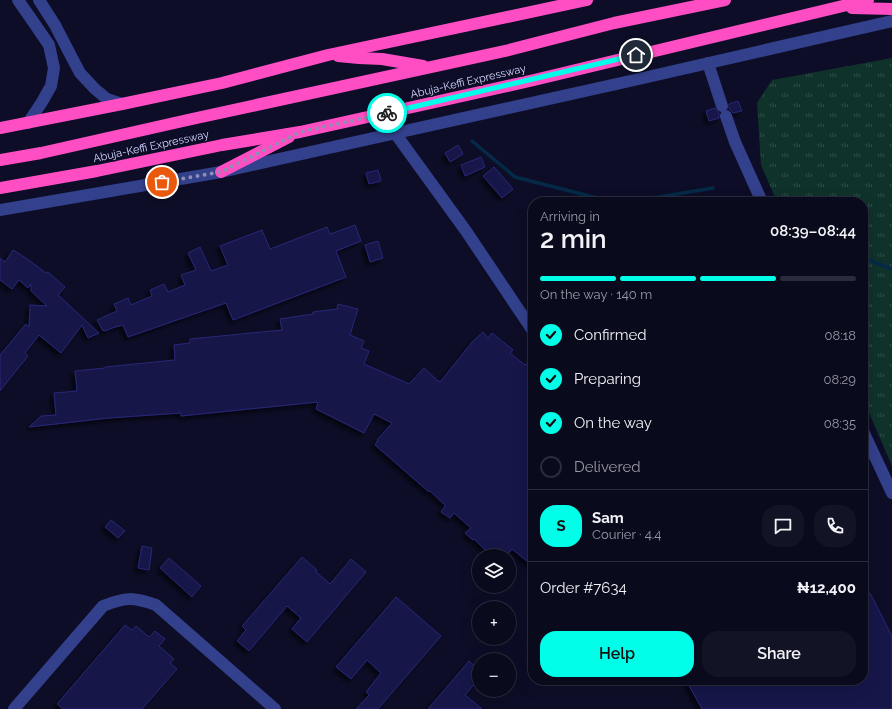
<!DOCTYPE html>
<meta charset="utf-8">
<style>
body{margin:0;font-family:Raleway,sans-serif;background:#131326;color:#f1f3f6;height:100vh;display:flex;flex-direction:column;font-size:15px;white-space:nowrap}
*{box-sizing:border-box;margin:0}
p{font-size:13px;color:#999aa4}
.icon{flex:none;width:22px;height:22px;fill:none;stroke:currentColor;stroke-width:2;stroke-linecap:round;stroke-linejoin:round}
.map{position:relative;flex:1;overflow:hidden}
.side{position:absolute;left:528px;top:197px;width:340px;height:488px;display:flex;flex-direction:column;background:#0a0a1d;border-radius:16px;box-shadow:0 4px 16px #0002,0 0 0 1px #2a2b3b}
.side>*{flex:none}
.tools{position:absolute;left:472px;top:549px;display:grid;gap:8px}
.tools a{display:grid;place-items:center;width:44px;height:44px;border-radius:50%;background:#0a0a1d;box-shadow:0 4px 16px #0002,0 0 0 1px #2a2b3b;font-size:20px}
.pin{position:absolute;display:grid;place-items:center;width:34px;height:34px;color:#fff;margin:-17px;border:2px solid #fff;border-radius:50%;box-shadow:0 1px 4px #0007}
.courier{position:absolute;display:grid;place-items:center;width:40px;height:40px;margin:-20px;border:3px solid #00fee8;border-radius:50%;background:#fff;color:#222;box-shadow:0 1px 5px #0007}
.summary em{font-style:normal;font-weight:600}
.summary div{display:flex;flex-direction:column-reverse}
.summary{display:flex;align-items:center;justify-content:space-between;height:68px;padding:0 12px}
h1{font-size:26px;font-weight:600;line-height:30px}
.bar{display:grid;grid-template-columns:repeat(4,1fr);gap:6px 4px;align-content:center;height:48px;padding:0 12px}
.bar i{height:5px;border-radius:3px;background:#2a2b3b}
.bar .current{background:#00fee8}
.bar p{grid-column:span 4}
.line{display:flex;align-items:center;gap:10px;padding:0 12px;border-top:1px solid #2a2b3b}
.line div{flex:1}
.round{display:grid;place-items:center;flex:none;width:42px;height:42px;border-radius:16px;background:#131326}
ol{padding:0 12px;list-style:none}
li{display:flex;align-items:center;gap:12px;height:44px}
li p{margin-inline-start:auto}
li .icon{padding:4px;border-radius:50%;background:#00fee8;color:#111;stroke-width:4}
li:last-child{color:#999aa4}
li i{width:22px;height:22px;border:2px solid #2a2b3b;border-radius:50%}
.button{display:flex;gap:8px;margin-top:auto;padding:8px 12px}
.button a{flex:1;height:46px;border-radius:16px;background:#00fee8;color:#111;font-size:16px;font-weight:600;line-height:46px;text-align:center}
.button a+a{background:#131326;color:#f1f3f6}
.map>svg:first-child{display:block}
.grass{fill:url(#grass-tufts)}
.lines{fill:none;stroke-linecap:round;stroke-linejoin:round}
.stream{stroke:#052a48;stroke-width:3.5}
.building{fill:#18174a;stroke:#282778;filter:url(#shadow)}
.minor{stroke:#33408b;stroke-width:12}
.highway{stroke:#ff4ec4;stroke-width:12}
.done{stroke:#8e90b3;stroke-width:4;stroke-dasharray:0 7.2}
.route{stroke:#00fee8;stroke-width:5}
.labels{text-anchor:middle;stroke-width:3;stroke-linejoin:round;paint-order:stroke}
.street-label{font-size:11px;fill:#d3d6ff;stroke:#0d0d27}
</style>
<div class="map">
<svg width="892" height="709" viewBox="0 0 892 709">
<defs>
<pattern id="grass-tufts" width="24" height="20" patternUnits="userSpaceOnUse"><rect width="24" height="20" fill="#0f322a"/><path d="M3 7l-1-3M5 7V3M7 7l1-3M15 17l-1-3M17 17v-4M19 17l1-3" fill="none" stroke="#314f4a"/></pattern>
<filter id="shadow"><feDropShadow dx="-3.5" dy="3.5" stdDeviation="2" flood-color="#0009"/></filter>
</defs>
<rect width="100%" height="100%" fill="#0d0d27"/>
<polygon class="grass" points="892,58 892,466 863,399 863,202 777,202 761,165 757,103 772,80"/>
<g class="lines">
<g class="stream">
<polyline points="472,141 515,177 613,202"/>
<polyline points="629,202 713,188"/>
<polyline points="863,258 892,269"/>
</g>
</g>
<g class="building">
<polygon points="738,101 742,111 733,113 729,109 729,104"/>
<polygon points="715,108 717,111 719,113 719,118 709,121 706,111"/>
<polygon points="458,145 463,154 450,162 445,153"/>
<polygon points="481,157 485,167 465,176 461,165"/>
<polygon points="494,167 513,189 502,198 483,176"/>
<polygon points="378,170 381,181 369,184 366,173"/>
<polygon points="355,225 361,241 336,251 346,277 233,320 226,303 128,337 123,325 115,327 105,331 104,330 103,331 97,320 117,311 114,304 128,298 131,305 152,296 150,290 164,284 168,292 185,285 181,275 196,270 188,253 200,247 211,271 228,265 220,246 262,230 270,249 327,227 330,234"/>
<polygon points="378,241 383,258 370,262 365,245"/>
<polygon points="13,250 26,258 46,273 48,272 65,287 58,295 99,333 88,338 82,325 61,353 39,335 25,353 28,356 0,391 0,355 26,324 29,327 30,305 47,306 31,291 31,284 28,288 19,280 12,289 0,280 0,258 5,262"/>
<polygon points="338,304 358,309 350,335 364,341 361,348 369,351 364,364 409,384 424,368 438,381 438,380 440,382 473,341 483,332 488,338 492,333 513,350 510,353 525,365 526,364 533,371 533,566 512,549 506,556 504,556 499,551 494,556 491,556 474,539 473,540 465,533 471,528 454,513 450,518 441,512 445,506 445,505 430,491 429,492 375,445 378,440 377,440 392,423 374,414 364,433 316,409 318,402 181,416 181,413 109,418 29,427 41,416 56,415 54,393 77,391 75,371 105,368 105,367 175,360 174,345 190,343 190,339 282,330 280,319 313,314 313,312 337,309"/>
<polygon points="111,520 125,531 118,538 105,527"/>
<polygon points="142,546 152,548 149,570 138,568"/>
<polygon points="302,557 317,570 316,572 330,584 351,559 366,572 307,642 292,629 301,618 287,606 249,651 237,641 246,630 242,626"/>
<polygon points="169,558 201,586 192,597 160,568"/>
<polygon points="870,593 892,636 892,709 702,709 686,680 863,680 863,628 867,626 863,618 863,596"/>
<polygon points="396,597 441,636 378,709 356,709 369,695 366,692 381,673 367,660 351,679 336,667"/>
<polygon points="125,625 132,630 136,626 149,637 155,631 165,639 159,646 174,659 170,663 177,669 142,709 63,709 57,704"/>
<polygon points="469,661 479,670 479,679 465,695 482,709 428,709"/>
</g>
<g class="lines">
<g class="minor">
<polyline points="18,0 34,23 49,45 54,68 51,86 42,102 28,123"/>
<polyline points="39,0 55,25 70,54 80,73 95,89 107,99 122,104"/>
<polyline points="708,63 722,106"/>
<polyline points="726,116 735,142 762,202"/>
<polyline points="395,133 466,231 533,331"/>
<polyline points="0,210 221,172 630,81 892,21"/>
<polyline points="863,431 892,493"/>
<path d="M14 709 103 606C125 597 133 597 156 605L275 709"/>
</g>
<g class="highway">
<polyline points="852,8 892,9"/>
<polyline points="338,56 359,58 382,59 423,66"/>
<polyline points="0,128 122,104 222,83 328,55 587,0"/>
<polyline points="0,160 41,153 192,119 509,50 614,23 725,0"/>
<polyline points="221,172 289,137"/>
<polyline points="0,188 97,171 222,145 300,132 534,80 868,0"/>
</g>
</g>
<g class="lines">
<polyline class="done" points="162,182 221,172 300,132 387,113"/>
<polyline class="route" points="387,113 636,55"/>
</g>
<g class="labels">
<g class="street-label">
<text transform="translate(468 81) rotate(-13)" y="4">Abuja-Keffi Expressway</text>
<text transform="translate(151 146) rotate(-12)" y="4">Abuja-Keffi Expressway</text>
</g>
</g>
</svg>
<div class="tools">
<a><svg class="icon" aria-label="layers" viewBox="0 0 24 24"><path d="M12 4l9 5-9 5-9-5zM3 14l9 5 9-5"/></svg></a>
<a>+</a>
<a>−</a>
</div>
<div class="pin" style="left:162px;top:182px;background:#ea580c"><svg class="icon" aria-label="bag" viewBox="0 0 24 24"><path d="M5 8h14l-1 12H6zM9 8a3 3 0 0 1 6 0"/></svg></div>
<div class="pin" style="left:636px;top:55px;background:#1f2937"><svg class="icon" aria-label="home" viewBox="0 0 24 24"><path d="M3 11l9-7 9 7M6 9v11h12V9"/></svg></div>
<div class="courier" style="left:387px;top:113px"><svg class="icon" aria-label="bike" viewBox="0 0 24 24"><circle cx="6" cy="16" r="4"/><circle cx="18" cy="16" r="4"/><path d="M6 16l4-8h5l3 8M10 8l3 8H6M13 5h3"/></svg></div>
<section class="side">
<div class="summary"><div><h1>2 min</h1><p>Arriving in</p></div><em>08:39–08:44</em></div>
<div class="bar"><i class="current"></i><i class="current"></i><i class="current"></i><i></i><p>On the way · 140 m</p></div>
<ol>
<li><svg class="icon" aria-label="check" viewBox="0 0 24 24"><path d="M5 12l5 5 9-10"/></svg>Confirmed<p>08:18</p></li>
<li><svg class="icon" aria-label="check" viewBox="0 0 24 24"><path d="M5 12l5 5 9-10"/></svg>Preparing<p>08:29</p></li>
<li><svg class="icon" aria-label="check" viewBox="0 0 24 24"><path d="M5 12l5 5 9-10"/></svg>On the way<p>08:35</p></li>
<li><i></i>Delivered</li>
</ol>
<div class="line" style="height:72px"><b class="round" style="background:#00fee8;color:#111">S</b><div><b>Sam</b><p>Courier · 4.4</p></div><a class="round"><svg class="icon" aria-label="chat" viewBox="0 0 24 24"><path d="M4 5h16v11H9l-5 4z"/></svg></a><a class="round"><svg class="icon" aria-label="phone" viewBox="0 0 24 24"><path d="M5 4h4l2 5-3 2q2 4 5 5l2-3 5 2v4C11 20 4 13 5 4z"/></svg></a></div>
<div class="line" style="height:52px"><div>Order #7634</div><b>₦12,400</b></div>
<div class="button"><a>Help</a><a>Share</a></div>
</section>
</div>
